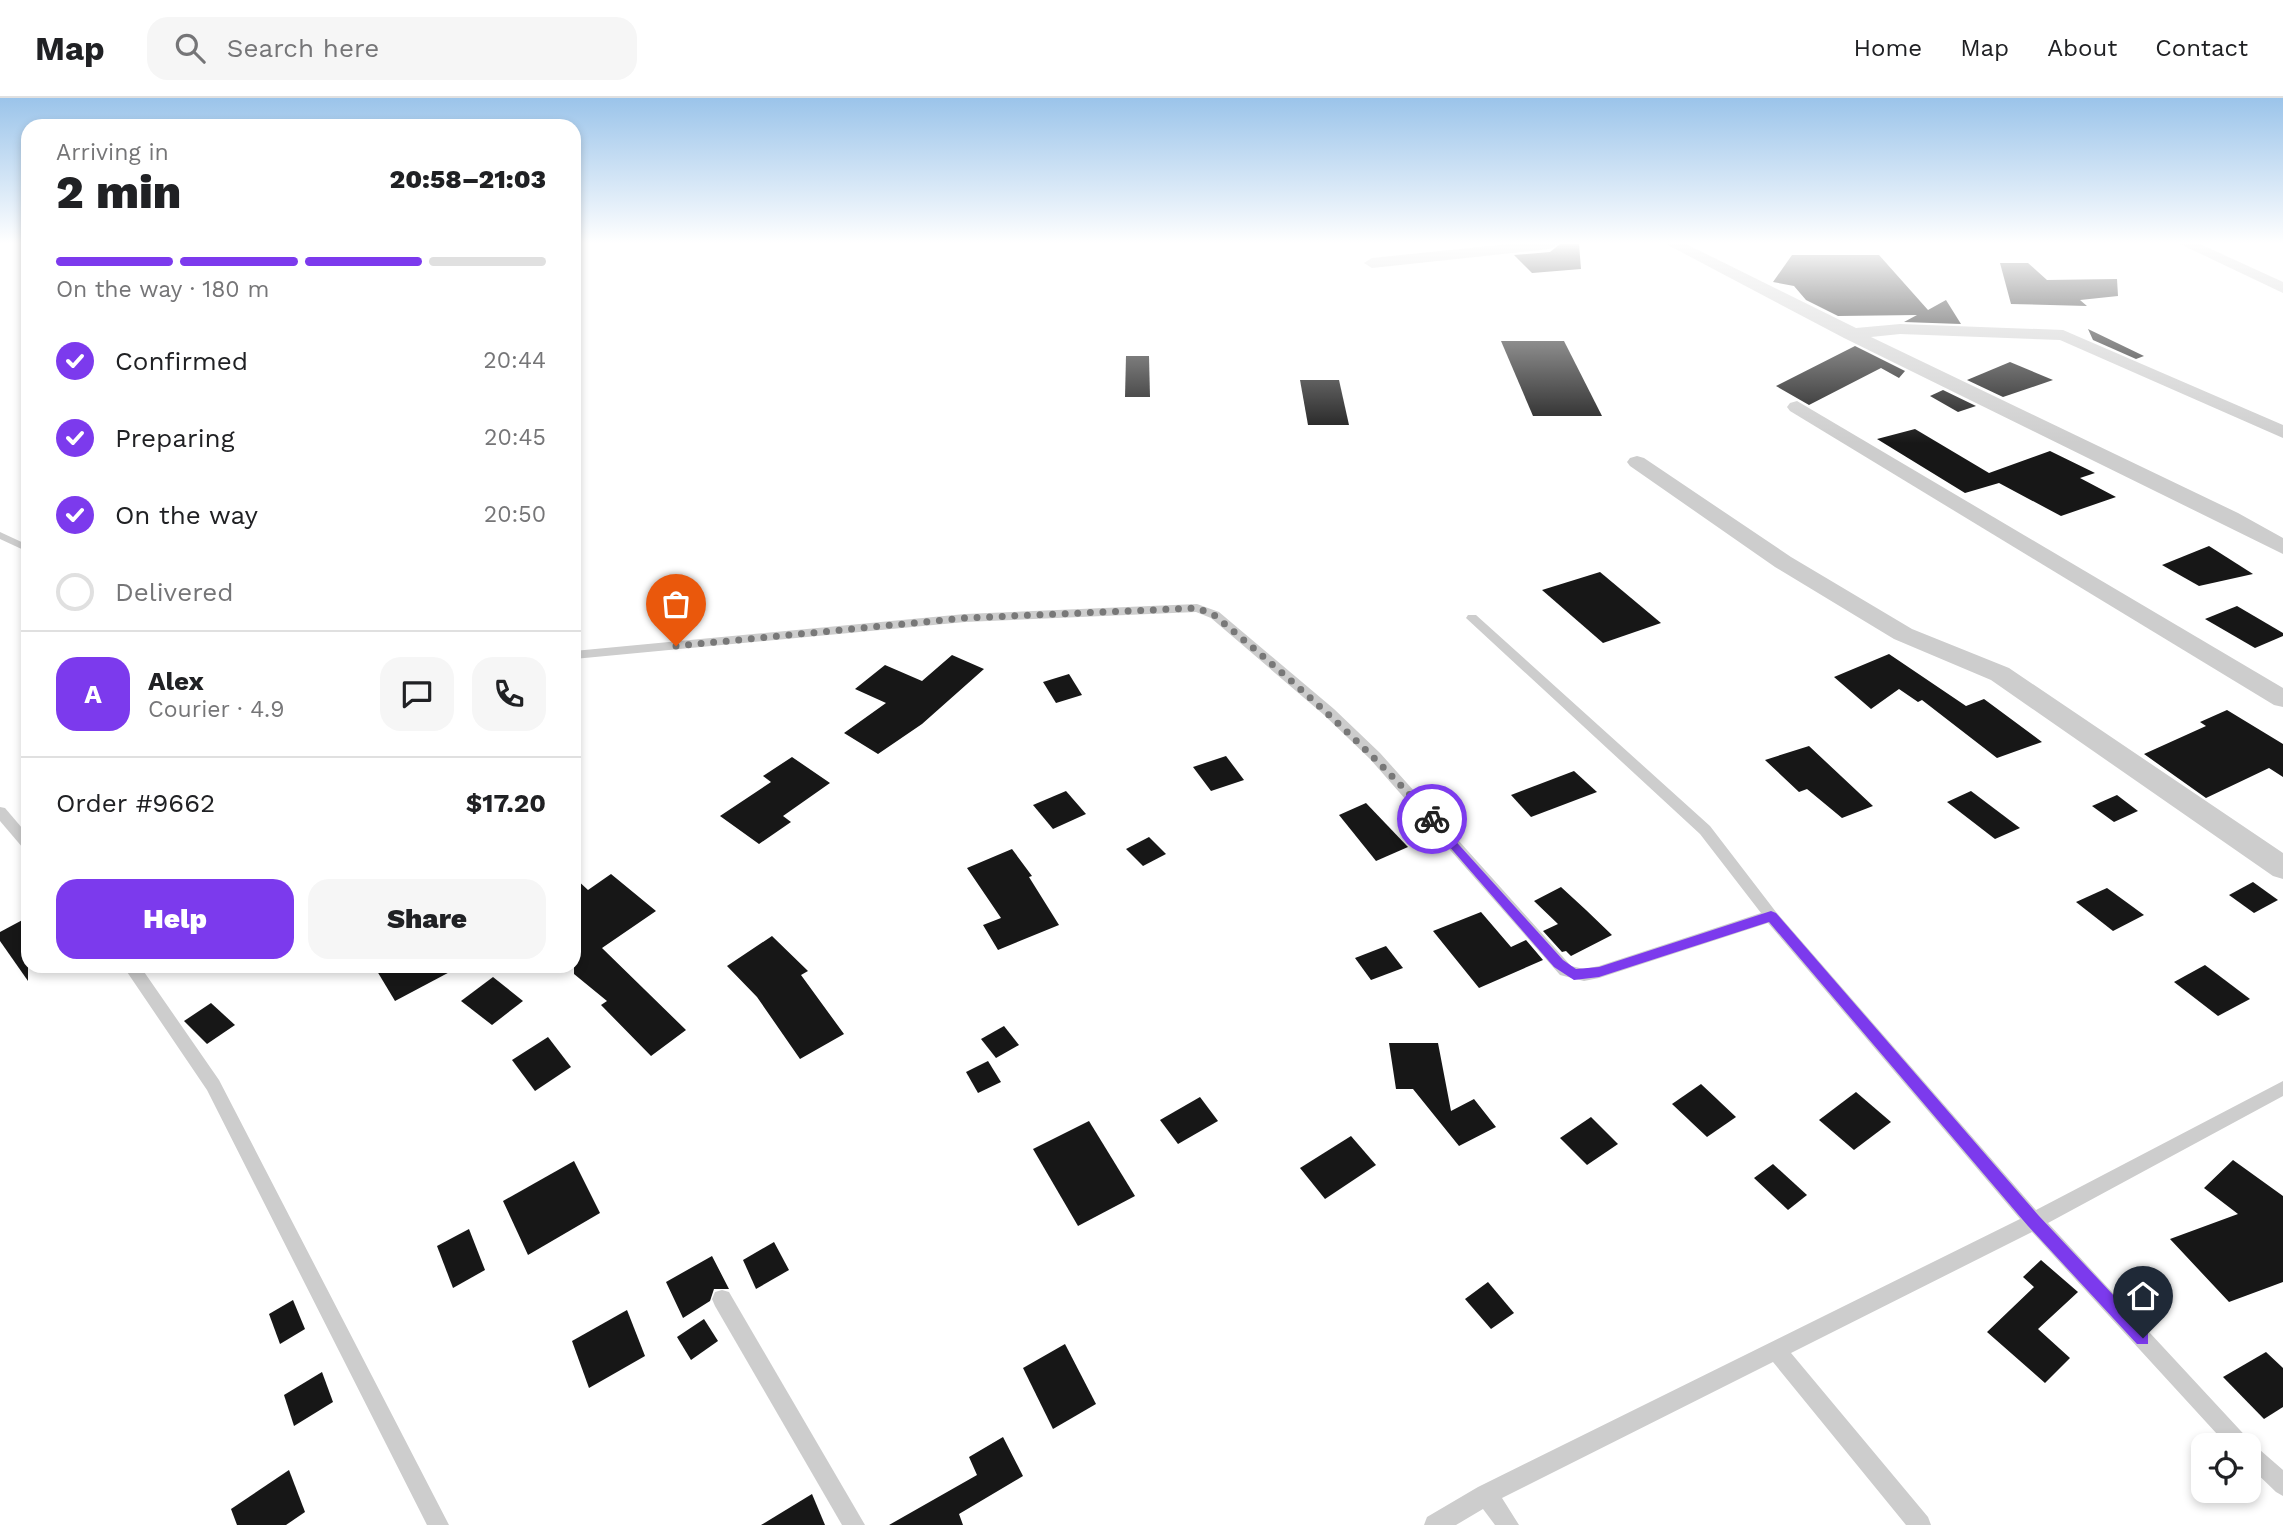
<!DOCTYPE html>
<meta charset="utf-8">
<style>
body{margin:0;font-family:"Work Sans",sans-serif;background:#f6f6f6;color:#202124;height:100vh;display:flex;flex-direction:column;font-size:26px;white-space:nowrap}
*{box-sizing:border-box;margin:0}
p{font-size:23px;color:#757577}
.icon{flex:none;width:38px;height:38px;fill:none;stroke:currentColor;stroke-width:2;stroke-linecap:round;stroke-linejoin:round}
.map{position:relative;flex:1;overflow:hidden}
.drawer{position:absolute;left:21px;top:21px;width:560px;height:854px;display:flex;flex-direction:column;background:#fff;border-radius:21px;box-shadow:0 4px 10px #0003}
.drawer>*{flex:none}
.buttons{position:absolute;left:2191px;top:1335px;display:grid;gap:14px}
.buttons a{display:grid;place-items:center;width:70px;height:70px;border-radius:14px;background:#fff;box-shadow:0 4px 10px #0003;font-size:35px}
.pin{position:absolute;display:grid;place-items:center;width:60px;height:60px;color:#fff;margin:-72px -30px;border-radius:50% 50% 50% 0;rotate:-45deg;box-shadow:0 0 7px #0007}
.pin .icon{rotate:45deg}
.courier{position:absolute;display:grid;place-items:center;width:70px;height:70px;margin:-35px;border:5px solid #7c3aed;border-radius:50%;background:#fff;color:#222;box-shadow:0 2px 9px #0007}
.headline em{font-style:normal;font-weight:800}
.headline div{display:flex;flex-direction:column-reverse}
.headline{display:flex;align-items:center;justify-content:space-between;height:119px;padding:0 35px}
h1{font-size:46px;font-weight:800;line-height:52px}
.bar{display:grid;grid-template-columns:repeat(4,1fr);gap:10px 7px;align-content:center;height:84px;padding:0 35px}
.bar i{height:9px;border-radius:5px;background:#e0e0e0}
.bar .on{background:#7c3aed}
.bar p{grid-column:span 4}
.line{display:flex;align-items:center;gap:18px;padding:0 35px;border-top:2px solid #e0e0e0}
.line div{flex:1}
.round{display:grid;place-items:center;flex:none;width:74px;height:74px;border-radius:21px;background:#f6f6f6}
ol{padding:0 35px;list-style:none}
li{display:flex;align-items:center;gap:21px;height:77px}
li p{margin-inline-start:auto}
li .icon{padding:7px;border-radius:50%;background:#7c3aed;color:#fff;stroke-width:4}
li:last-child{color:#757577}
li i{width:38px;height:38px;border:4px solid #e0e0e0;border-radius:50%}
.cta{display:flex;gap:14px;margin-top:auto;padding:14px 35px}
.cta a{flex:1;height:80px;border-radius:21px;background:#7c3aed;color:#fff;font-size:28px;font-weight:800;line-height:80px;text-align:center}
.cta a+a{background:#f6f6f6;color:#202124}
header{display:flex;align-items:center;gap:42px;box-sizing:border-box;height:98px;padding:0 35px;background:#fff;border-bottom:2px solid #e0e0e0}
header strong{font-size:33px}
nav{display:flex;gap:38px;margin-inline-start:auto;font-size:24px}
.search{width:490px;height:63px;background:#f6f6f6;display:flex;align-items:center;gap:18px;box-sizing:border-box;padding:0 24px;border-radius:21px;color:#757577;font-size:26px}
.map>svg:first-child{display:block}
.building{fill:#171717}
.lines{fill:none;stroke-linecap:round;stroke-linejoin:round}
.service{fill:#cdcdcd;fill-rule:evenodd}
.minor{fill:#cdcdcd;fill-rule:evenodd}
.route{fill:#7c3aed}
.done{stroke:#787878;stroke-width:7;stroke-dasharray:0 12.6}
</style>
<header>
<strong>Map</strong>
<div class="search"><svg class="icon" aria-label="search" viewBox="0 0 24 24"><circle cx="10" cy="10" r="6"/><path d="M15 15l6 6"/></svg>Search here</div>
<nav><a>Home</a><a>Map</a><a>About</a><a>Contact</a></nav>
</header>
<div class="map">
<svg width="2283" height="1427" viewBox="0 0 2283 1427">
<rect width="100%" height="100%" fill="#fff"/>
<g class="building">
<polygon points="1560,146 1579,146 1581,171 1532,175 1514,157 1550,154"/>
<polygon points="1792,157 1879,157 1928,212 1946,202 1961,226 1904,224 1917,217 1838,218 1806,202 1794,188 1773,184"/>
<polygon points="2000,165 2028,165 2047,182 2117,181 2118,198 2080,202 2087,208 2011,206"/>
<polygon points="2088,231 2144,258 2136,261 2093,242"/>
<polygon points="1501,243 1564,243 1602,318 1533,318"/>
<polygon points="1855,248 1905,273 1899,280 1881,270 1809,307 1776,288"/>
<polygon points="1126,258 1149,258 1150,299 1125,299"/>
<polygon points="2010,264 2053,282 2003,299 1967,282"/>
<polygon points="1300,282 1339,282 1349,327 1308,327"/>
<polygon points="1943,292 1976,308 1958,314 1930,298"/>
<polygon points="1915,331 1989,375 2050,353 2095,375 2080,380 2116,399 2061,418 1999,385 1965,395 1877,341"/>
<polygon points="2209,448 2253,476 2199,488 2162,467"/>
<polygon points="1600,474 1661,525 1603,545 1542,492"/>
<polygon points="2237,508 2283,535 2283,538 2255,550 2205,521"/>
<polygon points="1889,556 1966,608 1984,601 2042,644 1997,660 1922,602 1918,604 1899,591 1871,611 1834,579"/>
<polygon points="952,557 984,571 922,626 878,656 844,635 886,605 855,591 885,567 922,583"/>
<polygon points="1069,576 1082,597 1056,605 1043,584"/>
<polygon points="2227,612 2283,646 2283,679 2269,670 2206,700 2144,656 2206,628 2200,624"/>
<polygon points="1809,648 1873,708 1842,720 1807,691 1799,694 1765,662"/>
<polygon points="1226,658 1244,682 1211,693 1193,669"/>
<polygon points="792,659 830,685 783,718 791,724 759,746 720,718 771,684 763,678"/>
<polygon points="1574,673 1597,694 1531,719 1511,697"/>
<polygon points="1066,693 1086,716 1053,731 1033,707"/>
<polygon points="1971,693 2020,730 1995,741 1947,704"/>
<polygon points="2117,697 2138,713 2114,724 2092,708"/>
<polygon points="1366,705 1408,749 1376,763 1339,717"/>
<polygon points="1149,739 1166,756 1143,768 1126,751"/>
<polygon points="1012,751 1032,778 1029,779 1059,827 998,852 983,827 1001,820 967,770"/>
<polygon points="611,776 656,813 602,850 686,932 651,958 601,907 607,903 574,876 574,779 588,792"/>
<polygon points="2253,784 2278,802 2254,815 2229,797"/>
<polygon points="1561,789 1586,812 1612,837 1571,858 1566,853 1562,854 1543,833 1558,826 1534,803"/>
<polygon points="2107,790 2144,817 2113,833 2076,804"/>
<polygon points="1481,814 1511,849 1526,842 1543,862 1479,890 1433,833"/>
<polygon points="28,819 28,883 0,843 0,834"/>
<polygon points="772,838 808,873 801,877 844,936 800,961 757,899 727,868"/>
<polygon points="1386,848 1403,870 1371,882 1355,860"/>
<polygon points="2205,867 2250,901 2218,918 2174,884"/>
<polygon points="374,868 461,868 395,903"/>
<polygon points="493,879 523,903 492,927 461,903"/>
<polygon points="211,905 235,927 207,946 184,923"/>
<polygon points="1004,928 1019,947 996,960 981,941"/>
<polygon points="548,939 571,969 535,993 512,962"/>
<polygon points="1389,945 1438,945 1451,1013 1474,1001 1496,1029 1459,1048 1413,991 1396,991"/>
<polygon points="988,963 1001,984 978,995 966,974"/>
<polygon points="1701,986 1736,1019 1707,1039 1672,1006"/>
<polygon points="1856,994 1891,1024 1854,1052 1819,1022"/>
<polygon points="1200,999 1218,1023 1178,1046 1160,1022"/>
<polygon points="1591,1019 1618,1046 1587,1067 1560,1040"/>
<polygon points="1089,1023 1135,1098 1078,1128 1033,1051"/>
<polygon points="1351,1038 1376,1067 1325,1101 1300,1070"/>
<polygon points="2233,1062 2283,1098 2283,1184 2229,1204 2170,1141 2238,1116 2204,1090"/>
<polygon points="574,1063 600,1115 528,1157 503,1103"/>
<polygon points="1773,1066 1807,1097 1788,1112 1754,1080"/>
<polygon points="469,1131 485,1172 453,1190 437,1148"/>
<polygon points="774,1144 789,1172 756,1191 743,1162"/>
<polygon points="712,1158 729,1191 714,1191 710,1203 683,1220 666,1184"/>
<polygon points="2041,1162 2078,1194 2038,1231 2070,1260 2045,1285 1987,1234 2034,1189 2023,1179"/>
<polygon points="1488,1184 1514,1215 1491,1231 1465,1201"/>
<polygon points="293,1202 305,1231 280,1246 269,1216"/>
<polygon points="627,1212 645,1258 589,1290 572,1243"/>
<polygon points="704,1221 718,1243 691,1262 677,1239"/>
<polygon points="1065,1246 1096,1306 1053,1331 1023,1270"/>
<polygon points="2266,1254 2283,1270 2283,1309 2264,1321 2223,1279"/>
<polygon points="322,1274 333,1304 294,1328 284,1297"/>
<polygon points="1003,1339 1023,1378 959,1416 963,1427 889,1427 977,1377 969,1359"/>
<polygon points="289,1372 305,1414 286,1427 237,1427 231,1411"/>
<polygon points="812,1396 825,1427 761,1427"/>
</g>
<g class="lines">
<g class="service">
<polygon points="0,434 28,447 28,454 0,441"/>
<polygon points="1197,506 1219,514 1334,611 1380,655 1571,868 1584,871 1599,868 1761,815 1700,736 1466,520 1468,517 1476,517 1710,728 1776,814 2036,1112 2283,983 2283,998 2048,1125 2252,1345 2283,1372 2283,1398 2276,1394 2249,1368 2249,1348 2228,1348 2032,1134 1791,1255 1928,1419 1931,1427 1906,1427 1773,1264 1502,1400 1519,1427 1495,1427 1483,1411 1456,1427 1424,1427 1427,1419 1478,1389 2020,1121 1768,825 1599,880 1584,883 1560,877 1370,661 1324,617 1211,520 1196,514 965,524 574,561 574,553 965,516"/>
<polygon points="0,709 5,710 28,737 28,751 23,750 0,723"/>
<polygon points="123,868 140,868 219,982 449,1427 427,1427 207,992"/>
<polygon points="722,1192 729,1194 865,1427 842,1427 715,1208 712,1201 715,1194"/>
</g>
<g class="minor">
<polygon points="1509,146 1558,146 1550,151 1372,170 1364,165 1372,160"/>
<polygon points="1666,146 1686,146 1856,230 1900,226 2063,232 2283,327 2283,340 2060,242 1900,236 1871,239 2238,415 2283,440 2283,456 1844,240"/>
<polygon points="2180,146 2200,146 2283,184 2283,195"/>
<polygon points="1797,303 2283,590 2283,609 2274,607 1790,313 1787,309 1790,305"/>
<polygon points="1637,358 1644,360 1791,459 1912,531 2009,570 2283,755 2283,781 2273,778 1991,582 1894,541 1775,469 1630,368 1627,364 1630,360"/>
</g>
</g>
<linearGradient id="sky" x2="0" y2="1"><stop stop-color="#9bc4ea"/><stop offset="0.42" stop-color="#fff"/><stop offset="1" stop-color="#fff" stop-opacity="0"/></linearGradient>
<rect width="2283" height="345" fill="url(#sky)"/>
<polygon class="route" points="1432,717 1563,862 1576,871 1599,869 1771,813 1776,815 2039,1118 2148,1234 2148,1246 2137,1246 2028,1128 1769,824 1599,879 1574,882 1554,869 1428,724 1426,721"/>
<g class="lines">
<path class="done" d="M676 548 965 520 1197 510 1214 517C1292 582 1365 646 1432 721"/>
</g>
</svg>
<div class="buttons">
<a><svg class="icon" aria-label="locate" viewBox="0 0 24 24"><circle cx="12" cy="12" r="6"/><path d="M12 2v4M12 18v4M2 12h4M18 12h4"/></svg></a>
</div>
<div class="pin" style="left:676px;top:548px;background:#ea580c"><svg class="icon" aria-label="bag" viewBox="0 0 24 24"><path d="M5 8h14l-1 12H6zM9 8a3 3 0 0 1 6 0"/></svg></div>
<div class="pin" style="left:2143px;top:1240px;background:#1f2937"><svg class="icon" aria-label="home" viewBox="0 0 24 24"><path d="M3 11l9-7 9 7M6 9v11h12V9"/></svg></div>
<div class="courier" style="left:1432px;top:721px"><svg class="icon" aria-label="bike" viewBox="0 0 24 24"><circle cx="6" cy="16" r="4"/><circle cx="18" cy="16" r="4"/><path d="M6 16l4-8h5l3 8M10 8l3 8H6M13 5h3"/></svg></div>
<section class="drawer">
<div class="headline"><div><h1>2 min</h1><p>Arriving in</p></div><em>20:58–21:03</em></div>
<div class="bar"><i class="on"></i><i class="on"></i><i class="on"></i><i></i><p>On the way · 180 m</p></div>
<ol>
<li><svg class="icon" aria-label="check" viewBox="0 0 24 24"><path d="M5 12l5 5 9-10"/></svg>Confirmed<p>20:44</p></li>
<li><svg class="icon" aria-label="check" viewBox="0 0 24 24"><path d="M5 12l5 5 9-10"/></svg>Preparing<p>20:45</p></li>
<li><svg class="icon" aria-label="check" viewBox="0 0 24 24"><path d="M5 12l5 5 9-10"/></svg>On the way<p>20:50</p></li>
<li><i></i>Delivered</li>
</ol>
<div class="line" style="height:126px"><b class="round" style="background:#7c3aed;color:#fff">A</b><div><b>Alex</b><p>Courier · 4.9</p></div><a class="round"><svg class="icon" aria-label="chat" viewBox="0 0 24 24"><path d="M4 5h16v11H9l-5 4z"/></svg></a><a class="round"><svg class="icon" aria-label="phone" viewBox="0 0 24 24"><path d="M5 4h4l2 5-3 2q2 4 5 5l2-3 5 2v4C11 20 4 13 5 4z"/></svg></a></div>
<div class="line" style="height:91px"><div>Order #9662</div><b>$17.20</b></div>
<div class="cta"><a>Help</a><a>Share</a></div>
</section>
</div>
